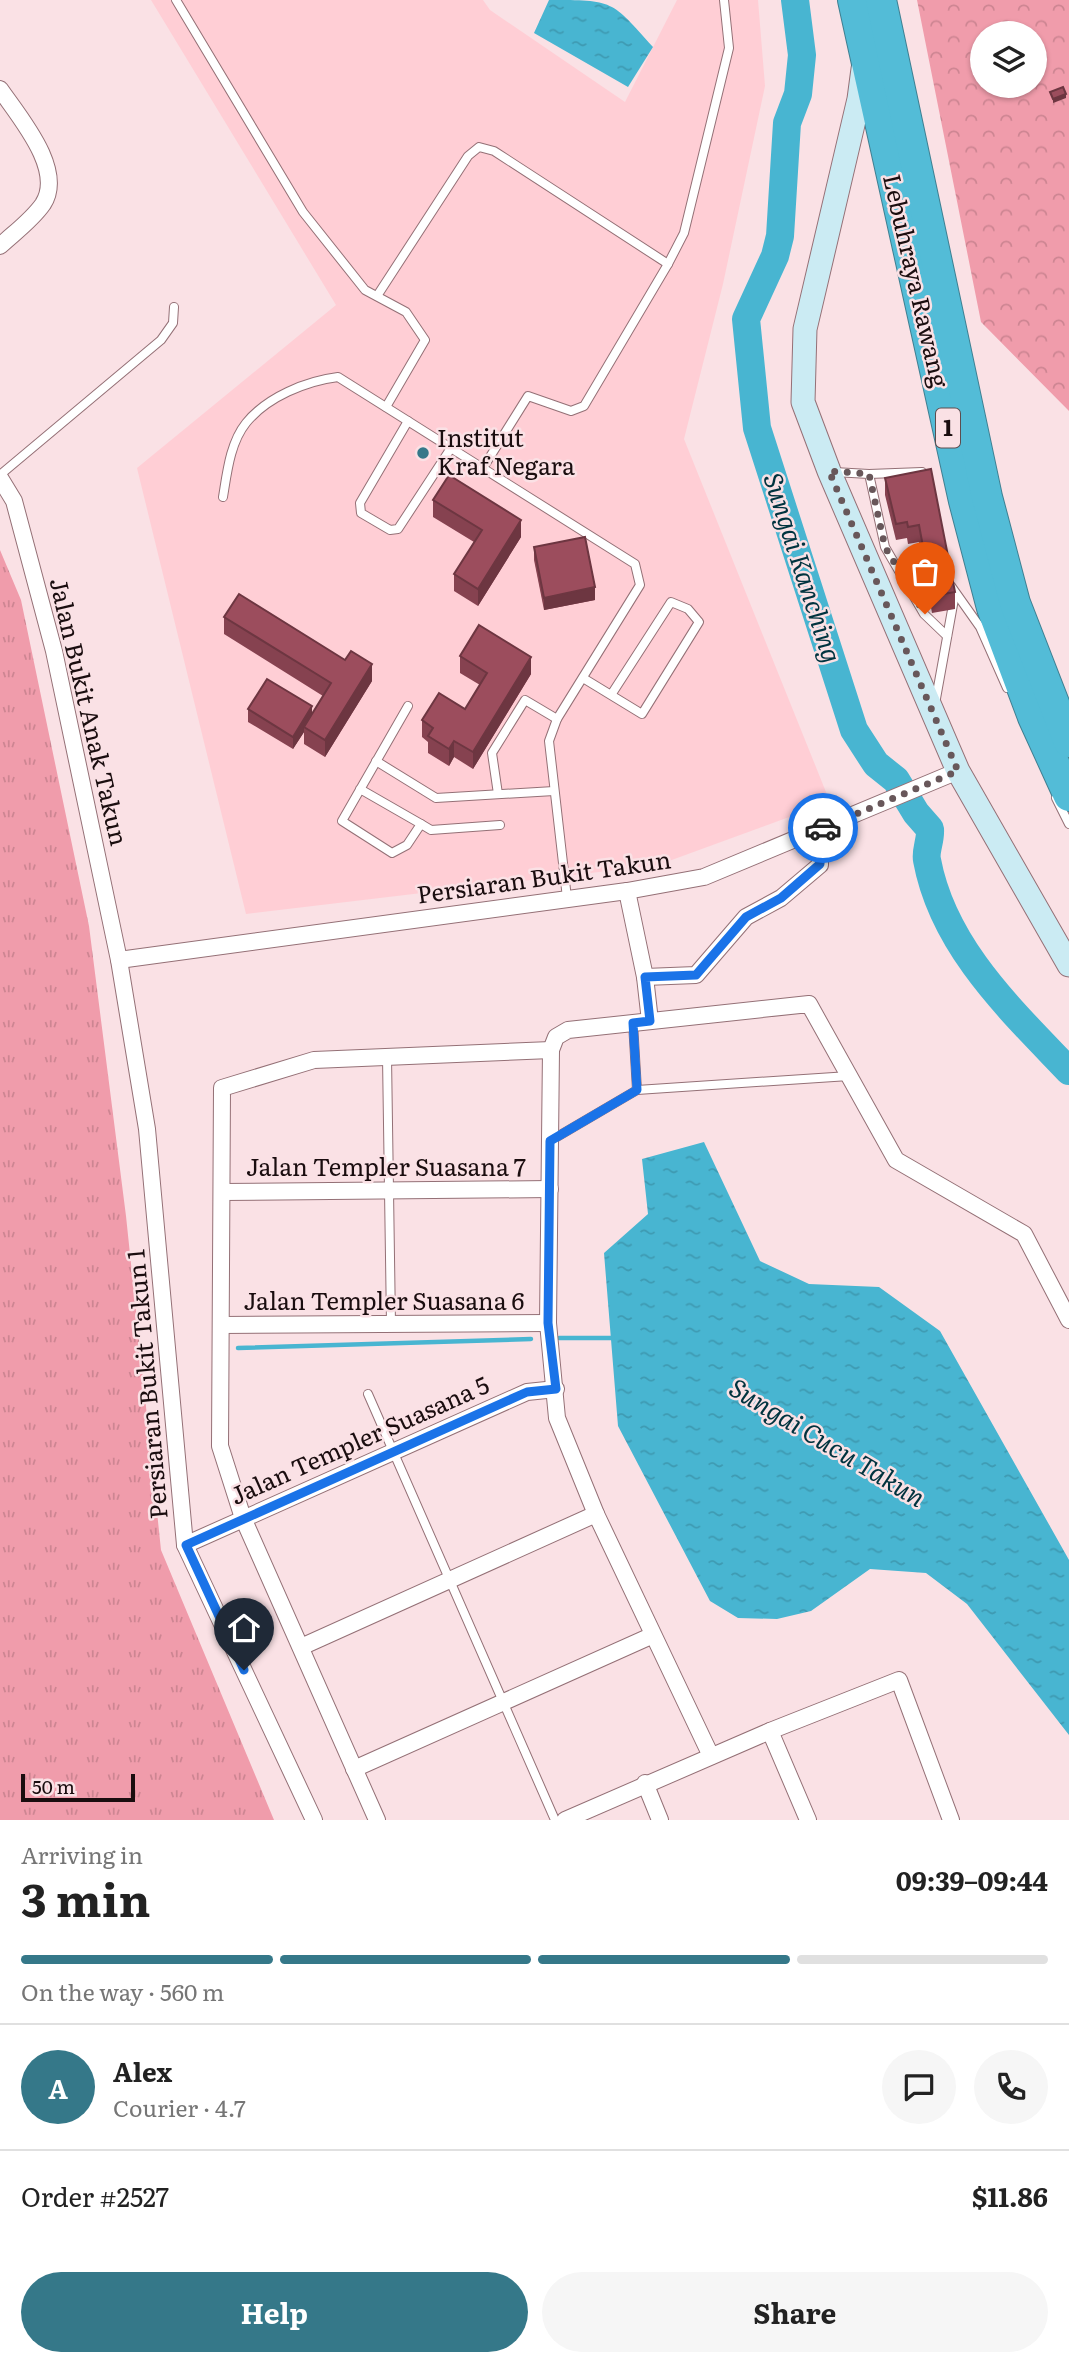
<!DOCTYPE html>
<meta charset="utf-8">
<style>
body{margin:0;font-family:Literata,serif;background:#f6f6f6;color:#222;height:100vh;display:flex;flex-direction:column;font-size:26px;white-space:nowrap}
*{box-sizing:border-box;margin:0}
p{font-size:23px;color:#767676}
.icon{flex:none;width:38px;height:38px;fill:none;stroke:currentColor;stroke-width:2;stroke-linecap:round;stroke-linejoin:round}
.map{position:relative;height:1820px;overflow:hidden}
.side{display:flex;flex-direction:column;background:#fff;flex:1}
.side>*{flex:none}
.buttons{position:absolute;left:970px;top:21px;display:grid;gap:14px}
.buttons a{display:grid;place-items:center;width:77px;height:77px;border-radius:50%;background:#fff;box-shadow:0 2px 5px #0004;font-size:35px}
.scale{position:absolute;left:21px;bottom:18px;width:114px;box-sizing:border-box;padding-left:7px;border:4px solid #1a0d0f;border-top:0;font-size:19px;line-height:24px;white-space:nowrap;color:#1a0d0f;-webkit-text-stroke:5px #fae1e5;paint-order:stroke}
.pin{position:absolute;display:grid;place-items:center;width:60px;height:60px;color:#fff;margin:-72px -30px;border-radius:50% 50% 50% 0;rotate:-45deg;box-shadow:0 0 7px #0007}
.pin .icon{rotate:45deg}
.courier{position:absolute;display:grid;place-items:center;width:70px;height:70px;margin:-35px;border:5px solid #1a73e8;border-radius:50%;background:#fff;color:#222;box-shadow:0 2px 9px #0007}
.headline em{font-style:normal;font-weight:700}
.headline div{display:flex;flex-direction:column-reverse}
.headline{display:flex;align-items:center;justify-content:space-between;height:119px;padding:0 21px}
h1{font-size:46px;font-weight:700;line-height:52px}
.bar{display:grid;grid-template-columns:repeat(4,1fr);gap:10px 7px;align-content:center;height:84px;padding:0 21px}
.bar i{height:9px;border-radius:5px;background:#e0e0e0}
.bar .current{background:#357889}
.bar p{grid-column:span 4}
.line{display:flex;align-items:center;gap:18px;padding:0 21px;border-top:2px solid #e0e0e0}
.line div{flex:1}
.round{display:grid;place-items:center;flex:none;width:74px;height:74px;border-radius:37px;background:#f6f6f6}
.action{display:flex;gap:14px;margin-top:auto;padding:14px 21px}
.action a{flex:1;height:80px;border-radius:42px;background:#357889;color:#fff;font-size:28px;font-weight:700;line-height:80px;text-align:center}
.action a+a{background:#f6f6f6;color:#222}
.map>svg:first-child{display:block}
.built{fill:#ffced5}
.grass{fill:url(#grass-tufts)}
.forest{fill:url(#forest-crowns);fill-rule:evenodd}
.water{fill:url(#water-ripples)}
.lines{fill:none;stroke-linecap:round;stroke-linejoin:round}
.stream{stroke:#48b5d1;stroke-width:4.5}
.river{stroke:#48b5d1;stroke-width:28}
.lane-casing{stroke:#947076;stroke-width:10}
.street-casing{stroke:#947076;stroke-width:18}
.secondary-casing{stroke:#947076;stroke-width:25}
.highway-casing{stroke:#3f7f91;stroke-width:32}
.lane{stroke:#fff;stroke-width:8}
.street{stroke:#fff;stroke-width:16}
.secondary{stroke:#cbebf3;stroke-width:23}
.highway{stroke:#53bcd7;stroke-width:30}
.wall{fill:#864250}
.shaded-wall{fill:#6d3641}
.building{fill:#9c4d5d;stroke:#6d3641;stroke-width:2}
.done{stroke:#68575a;stroke-width:7;stroke-dasharray:0 12.6}
.route{stroke:#1a73e8;stroke-width:9}
.poi-dot{fill:#357889;stroke:#fae1e5;stroke-width:2.5}
.labels{text-anchor:middle;stroke-width:5;stroke-linejoin:round;paint-order:stroke}
.shield{fill:#fae1e5;stroke:#5d4d4f;stroke-width:2}
.shield-label{font-size:23px;font-weight:bold;fill:#1a0d0f}
.street-label{font-size:24px;fill:#1a0d0f;stroke:#fae1e5}
.poi-label{font-size:24px;fill:#1a0d0f;stroke:#fae1e5;text-anchor:start}
.water-label{font-size:26px;font-style:italic;fill:#00333f;stroke:#fae1e5}
</style>
<div class="map">
<svg width="1069" height="1820" viewBox="0 0 1069 1820">
<defs>
<pattern id="grass-tufts" width="24" height="20" patternUnits="userSpaceOnUse" patternTransform="scale(1.75)"><rect width="24" height="20" fill="#f09cab"/><path d="M3 7l-1-3M5 7V3M7 7l1-3M15 17l-1-3M17 17v-4M19 17l1-3" fill="none" stroke="#cd8592"/></pattern>
<pattern id="forest-crowns" width="20" height="18" patternUnits="userSpaceOnUse" patternTransform="scale(1.75)"><rect width="20" height="18" fill="#f09cab"/><path d="M2 6a3 3 0 1 1 6 0M12 15a3 3 0 1 1 6 0" fill="none" stroke="#cd8592"/></pattern>
<pattern id="water-ripples" width="26" height="14" patternUnits="userSpaceOnUse" patternTransform="scale(1.75)"><rect width="26" height="14" fill="#48b5d1"/><path d="M2 4q2-2 4 0t4 0M15 11q2-2 4 0t4 0" fill="none" stroke="#3e9ab2"/></pattern>
</defs>
<rect width="100%" height="100%" fill="#fae1e5"/>
<polygon class="built" points="151,0 483,0 490,10 625,102 677,0 758,0 765,86 723,284 684,439 830,802 658,865 246,914 137,468 336,305"/>
<polygon class="grass" points="0,550 21,600 89,926 126,1216 161,1550 274,1820 0,1820"/>
<path class="forest" d="M917 0H1069V411L981 322ZM982 33H1034V86H982Z"/>
<g class="water">
<path d="M549 0C614 0 611 0 653 47L628 87 534 33Z"/>
<polygon points="704,1142 760,1261 809,1284 879,1287 940,1331 1069,1560 1069,1735 967,1604 926,1573 870,1569 811,1611 777,1619 738,1618 710,1601 618,1426 604,1253 648,1214 642,1159"/>
</g>
<g class="lines">
<g class="stream">
<polyline points="559,1338 613,1338"/>
<polyline points="238,1348 531,1339"/>
</g>
<path class="river" d="M795 0 802 55 798 94 787 123 780 236 775 256 746 319 757 428 854 730 876 764 896 780 916 813 930 829C931 840 925 851 927 860 943 947 1011 1010 1069 1071"/>
<g class="lane-casing">
<g id="lane">
<polyline points="176,0 303,212 365,290 406,312 425,340 386,407"/>
<polyline points="377,296 468,156 479,147 494,151 668,264"/>
<polyline points="408,421 360,503 361,513 390,530 398,529 451,448"/>
<polyline points="483,468 528,396 571,411 584,406 668,264 684,233 729,48 724,0"/>
<polyline points="834,472 869,474 922,472 922,476"/>
<polyline points="869,474 885,547 924,614 947,636"/>
<polyline points="0,475 161,340 173,323 174,307"/>
<path d="M223 497C227 473 230 443 246 423 267 397 306 381 338 377L635 564 640 585 557 719 549 741 567 898"/>
<polyline points="951,586 980,627 1007,688"/>
<polyline points="583,678 642,714 699,622 688,609 671,602 611,695"/>
<polyline points="935,704 954,599"/>
<polyline points="376,761 436,798 554,791"/>
<polyline points="360,789 421,824 407,845 392,853 342,821 408,706"/>
<polyline points="498,794 492,753 525,700 557,719"/>
<polyline points="1056,798 1069,824"/>
<polyline points="421,824 431,830 500,825"/>
<polyline points="633,1023 637,1090"/>
<polyline points="387,1057 391,1324"/>
<polyline points="550,1141 637,1090 849,1076"/>
<polyline points="368,1394 555,1820"/>
</g>
</g>
<g class="street-casing">
<g id="street">
<path d="M0 89C20 118 65 170 43 204 32 220 14 233 0 246"/>
<polyline points="0,478 14,501 54,651 119,960 147,1129 185,1545 314,1820"/>
<polyline points="627,891 645,977 650,1021"/>
<polyline points="119,960 627,891 704,877 958,771"/>
<polyline points="645,977 696,975 746,917 781,898 820,865 820,829"/>
<polyline points="222,1192 550,1189"/>
<polyline points="221,1325 548,1323"/>
<polyline points="185,1545 527,1392 556,1389"/>
<polyline points="301,1647 596,1514"/>
<polyline points="770,1731 808,1820"/>
<polyline points="711,1756 596,1514 557,1418 548,1323 551,1050 556,1037 568,1030 809,1004 896,1160 1024,1234 1069,1320"/>
<polyline points="354,1769 651,1636"/>
<polyline points="645,1783 660,1820"/>
<polyline points="377,1820 243,1518 220,1446 222,1088 314,1060 551,1050"/>
<polyline points="565,1820 770,1731 899,1680 951,1820"/>
</g>
</g>
<g class="secondary-casing">
<polyline id="secondary" points="863,69 859,99 805,329 803,402 829,471 958,771 1069,965"/>
</g>
<g class="highway-casing">
<g id="highway">
<polyline points="853,0 964,501 992,608 1033,717 1069,796"/>
<polyline points="881,0 987,497 1015,603 1069,742"/>
</g>
</g>
<use href="#lane" class="lane"/>
<use href="#street" class="street"/>
<use href="#secondary" class="secondary"/>
<use href="#highway" class="highway"/>
</g>
<g class="wall">
<polygon points="931,469 955,592 955,609 932,613 919,542 908,544 907,538 896,540 885,495 885,478"/>
<polygon points="433,500 521,537 478,606 454,591 454,574 474,542 433,517"/>
<polygon points="534,547 595,600 544,610 534,560"/>
<polygon points="224,617 372,681 325,757 304,744 304,732 293,749 248,722 248,709 312,714 323,696 224,634"/>
<polygon points="460,656 531,674 473,769 454,757 449,766 428,753 428,742 422,737 422,720 465,709 480,685 460,673"/>
</g>
<g class="shaded-wall">
<polygon points="1066,94 1066,98 1053,103 1053,99"/>
<polygon points="521,520 521,537 478,606 478,589"/>
<polygon points="595,587 595,600 544,610 544,598"/>
<polygon points="531,657 531,674 473,769 473,752"/>
<polygon points="372,664 372,681 325,757 325,740"/>
<polygon points="312,706 312,719 304,727 304,732 293,749 293,737"/>
<polygon points="454,741 454,757 449,766 449,749"/>
</g>
<g class="building">
<polygon points="1063,87 1066,94 1053,99 1050,92"/>
<polygon points="931,469 955,592 932,596 919,525 908,527 907,522 896,524 885,478"/>
<polygon points="449,475 521,520 478,589 454,574 482,530 433,500"/>
<polygon points="585,537 595,587 544,598 534,547"/>
<polygon points="239,594 345,660 351,651 372,664 325,740 304,727 331,683 224,617"/>
<polygon points="479,625 531,657 473,752 454,741 449,749 428,736 433,728 422,720 439,693 465,709 487,673 460,656"/>
<polygon points="267,679 312,706 293,737 248,709"/>
</g>
<g class="lines">
<polyline class="done" points="823,828 958,771 829,471 869,474 885,547 925,614"/>
<polyline class="route" points="244,1670 186,1545 527,1392 556,1389 548,1323 550,1141 637,1090 633,1023 650,1021 645,977 696,975 746,917 781,898 820,864 820,829 823,828"/>
</g>
<circle class="poi-dot" cx="423" cy="453" r="7"/>
<g class="labels">
<rect class="shield" x="936" y="408.5" width="24" height="39" rx="5"/>
<g class="shield-label">
<text x="948" y="436">1</text>
</g>
<g class="street-label">
<text transform="translate(915 281) rotate(77)" y="8">Lebuhraya Rawang</text>
<text transform="translate(88 712) rotate(77)" y="8">Jalan Bukit Anak Takun</text>
<text transform="translate(544 878) rotate(-8)" y="8">Persiaran Bukit Takun</text>
<text x="386" y="1176">Jalan Templer Suasana 7</text>
<text x="384" y="1310">Jalan Templer Suasana 6</text>
<text transform="translate(148 1384) rotate(-95)" y="8">Persiaran Bukit Takun 1</text>
<text transform="translate(360 1441) rotate(-24)" y="8">Jalan Templer Suasana 5</text>
</g>
<g class="poi-label">
<text x="437" y="447">Institut<tspan x="437" dy="28">Kraf Negara</tspan></text>
</g>
<g class="water-label">
<text transform="translate(802 568) rotate(72)" y="9">Sungai Kanching</text>
<text transform="translate(827 1443) rotate(31)" y="9">Sungai Cucu Takun</text>
</g>
</g>
</svg>
<div class="buttons">
<a><svg class="icon" aria-label="layers" viewBox="0 0 24 24"><path d="M12 4l9 5-9 5-9-5zM3 14l9 5 9-5"/></svg></a>
</div>
<div class="scale">50 m</div>
<div class="pin" style="left:925px;top:614px;background:#ea580c"><svg class="icon" aria-label="bag" viewBox="0 0 24 24"><path d="M5 8h14l-1 12H6zM9 8a3 3 0 0 1 6 0"/></svg></div>
<div class="pin" style="left:244px;top:1670px;background:#1f2937"><svg class="icon" aria-label="home" viewBox="0 0 24 24"><path d="M3 11l9-7 9 7M6 9v11h12V9"/></svg></div>
<div class="courier" style="left:823px;top:828px"><svg class="icon" aria-label="car" viewBox="0 0 24 24"><path d="M5 17H2v-5l4-1 3-4h7l3 4 3 1v5h-3M9 17h6M6 11h13"/><circle cx="7" cy="17" r="2"/><circle cx="17" cy="17" r="2"/></svg></div>
</div>
<section class="side">
<div class="headline"><div><h1>3 min</h1><p>Arriving in</p></div><em>09:39–09:44</em></div>
<div class="bar"><i class="current"></i><i class="current"></i><i class="current"></i><i></i><p>On the way · 560 m</p></div>
<div class="line" style="height:126px"><b class="round" style="background:#357889;color:#fff">A</b><div><b>Alex</b><p>Courier · 4.7</p></div><a class="round"><svg class="icon" aria-label="chat" viewBox="0 0 24 24"><path d="M4 5h16v11H9l-5 4z"/></svg></a><a class="round"><svg class="icon" aria-label="phone" viewBox="0 0 24 24"><path d="M5 4h4l2 5-3 2q2 4 5 5l2-3 5 2v4C11 20 4 13 5 4z"/></svg></a></div>
<div class="line" style="height:91px"><div>Order #2527</div><b>$11.86</b></div>
<div class="action"><a>Help</a><a>Share</a></div>
</section>
